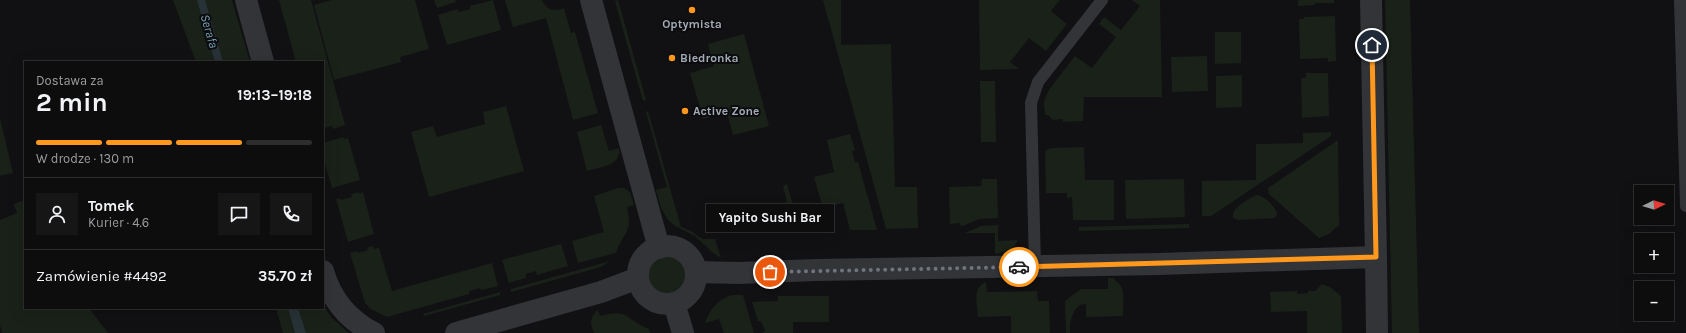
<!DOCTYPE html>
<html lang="pl">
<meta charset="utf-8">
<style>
body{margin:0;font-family:Karla,sans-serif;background:#161617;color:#f1f3f6;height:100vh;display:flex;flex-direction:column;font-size:15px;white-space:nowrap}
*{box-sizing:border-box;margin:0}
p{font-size:13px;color:#9a9c9e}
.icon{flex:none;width:22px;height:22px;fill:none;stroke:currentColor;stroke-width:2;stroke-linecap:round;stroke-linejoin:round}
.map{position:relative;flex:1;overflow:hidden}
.side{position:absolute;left:24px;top:61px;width:300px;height:248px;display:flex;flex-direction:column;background:#0d0d0e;border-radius:0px;box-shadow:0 4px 16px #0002,0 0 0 1px #2d2d2e}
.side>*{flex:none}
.needle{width:26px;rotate:85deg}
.fabs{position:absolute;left:1634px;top:185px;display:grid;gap:8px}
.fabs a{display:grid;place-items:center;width:40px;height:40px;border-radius:0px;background:#0d0d0e;box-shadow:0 4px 16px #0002,0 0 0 1px #2d2d2e;font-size:20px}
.pin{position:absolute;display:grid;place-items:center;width:34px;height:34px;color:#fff;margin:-17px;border:2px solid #fff;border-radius:50%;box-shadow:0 1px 4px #0007}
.courier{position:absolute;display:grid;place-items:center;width:40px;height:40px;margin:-20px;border:3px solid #ff981d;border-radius:50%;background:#fff;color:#222;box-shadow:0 1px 5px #0007}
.bubble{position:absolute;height:28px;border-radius:0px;background:#0d0d0e;box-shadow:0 4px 16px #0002,0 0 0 1px #2d2d2e;font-size:13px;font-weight:700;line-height:28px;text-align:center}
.summary em{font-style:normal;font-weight:700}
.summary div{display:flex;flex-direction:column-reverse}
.summary{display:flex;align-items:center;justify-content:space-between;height:68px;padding:0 12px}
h1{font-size:26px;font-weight:700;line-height:30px}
.bar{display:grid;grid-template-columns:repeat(4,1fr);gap:6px 4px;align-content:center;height:48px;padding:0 12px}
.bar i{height:5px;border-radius:3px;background:#2d2d2e}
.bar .current{background:#ff981d}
.bar p{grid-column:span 4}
.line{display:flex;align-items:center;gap:10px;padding:0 12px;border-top:1px solid #2d2d2e}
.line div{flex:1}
.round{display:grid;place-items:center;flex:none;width:42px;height:42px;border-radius:0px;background:#161617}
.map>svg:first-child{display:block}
.green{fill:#192119}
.water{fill:#273237}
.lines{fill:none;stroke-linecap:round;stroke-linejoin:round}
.service{stroke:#323438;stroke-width:12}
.minor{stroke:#323438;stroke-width:22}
.done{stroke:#6f747c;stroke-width:4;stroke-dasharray:0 7.2}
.route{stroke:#ff981d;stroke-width:5}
.poi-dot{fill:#ff981d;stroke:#0c0c0e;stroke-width:1.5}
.labels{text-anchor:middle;stroke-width:4;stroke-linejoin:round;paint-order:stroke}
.poi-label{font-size:12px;font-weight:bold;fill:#a1aab5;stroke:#0c0c0e;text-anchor:start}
.water-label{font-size:13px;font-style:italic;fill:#759db3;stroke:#0c0c0e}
</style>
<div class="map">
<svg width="1686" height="333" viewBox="0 0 1686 333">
<rect width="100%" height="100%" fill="#111113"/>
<g class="green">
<polygon points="173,0 232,0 250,62 196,62"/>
<polygon points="279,0 311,0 345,125 333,129 332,126 323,128 323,62 296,62"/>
<polygon points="332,0 415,0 429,49 400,57 401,62 334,80 314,5"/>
<polygon points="434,0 455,0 456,2 437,8"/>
<polygon points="493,0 501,30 447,45 438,15 458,9 459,12 470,9 470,6"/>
<path d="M505 0H542C546 10 554 12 564 8L571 33 575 32 598 113 573 120 546 18 513 27Z"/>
<polygon points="618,0 646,100 643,101 615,1"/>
<polygon points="823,0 841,0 841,45 891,44 895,187 917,187 918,228 886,229"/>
<polygon points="979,0 1060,0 1051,11 1067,24 1046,51 1029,38 1010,62 1019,69 980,70"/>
<polygon points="1132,0 1160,0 1162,97 1084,97 1083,121 1063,122 1062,119 1053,120 1048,115 1045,115 1044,102 1048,91 1075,56 1092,68 1116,37 1099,24 1104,17 1121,30 1140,6"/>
<polygon points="1298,0 1334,0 1334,3 1315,3 1315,5 1298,6"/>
<polygon points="1385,0 1410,0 1419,333 1392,333"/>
<polygon points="1335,16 1336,61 1328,62 1328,58 1300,59 1299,19 1304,19 1304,17"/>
<polygon points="1215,32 1241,32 1241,63 1215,64"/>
<polygon points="744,34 769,126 733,135 727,113 703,119 690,73 714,66 708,44"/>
<polygon points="1207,56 1208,91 1172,92 1171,57"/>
<polygon points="1306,73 1328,73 1329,116 1302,118 1301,78 1306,78"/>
<polygon points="1242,75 1242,107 1216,108 1216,76"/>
<polygon points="980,81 995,81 996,142 981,142"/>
<polygon points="506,106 524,171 429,197 411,132 433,126 437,137 485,124 483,112"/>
<polygon points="648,111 681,227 691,231 702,239 715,239 721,258 712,252 695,236 675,226 668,220 661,208 656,190 667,187 646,112"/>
<polygon points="0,118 13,173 0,176"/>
<path d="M601 125 609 151 619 148C622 166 600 167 587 171L577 132Z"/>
<polygon points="1331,132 1331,136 1211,216 1202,216 1202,181 1256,180 1256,144 1303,143 1303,133"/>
<polygon points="850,134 855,150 852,151 855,162 858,162 877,230 850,230 843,203 823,208 814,177 834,172 827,140"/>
<polygon points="343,137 344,139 348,138 360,180 332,188 323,157 323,143"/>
<polygon points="1338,140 1339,225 1329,234 1319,238 1269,194 1268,188"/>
<polygon points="1084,147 1085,180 1114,180 1114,220 1073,220 1072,197 1067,198 1067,193 1046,193 1045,152 1048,149 1053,148"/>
<polygon points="982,179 997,179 998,218 979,219 963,226 961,226 960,223 950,224 949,187 981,186"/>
<polygon points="1184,179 1185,217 1126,219 1125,180"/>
<polygon points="787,184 796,216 777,221 779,231 757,232 751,212 787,202 783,186"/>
<path d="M618 188H624L630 192 634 205 627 207C633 235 623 231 616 253L578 263 572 241 604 232 594 196Z"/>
<polygon points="359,192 359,194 363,192 374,234 348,242 336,199 340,198 341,200 352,197 351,194"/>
<path d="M1256 195C1263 195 1276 206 1277 214L1275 218 1238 220 1233 218C1231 207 1248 200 1256 195Z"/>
<polygon points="25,200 25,308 89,308 108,333 2,333 0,325 0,220 17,213 14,205 16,203"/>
<polygon points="1189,224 1189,228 1079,231 1079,227"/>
<path d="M998 225V241L1018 240C1012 250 1006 252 995 254V233H965L981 226Z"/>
<polygon points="561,244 568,266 537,275 536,271 526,274 526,278 509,283 502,260"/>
<polygon points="373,246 374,249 379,248 392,291 492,263 498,286 481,290 480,288 469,291 469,294 387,317 371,309 365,303 350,253 357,251 358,253 368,250 367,248"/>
<circle cx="667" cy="275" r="21"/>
<polygon points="610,261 601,267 511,292 511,289"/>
<path d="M1108 278H1114V280C1127 286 1123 303 1123 316L1086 317V304C1073 303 1069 323 1070 333H1066L1065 301 1081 289H1108Z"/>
<path d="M986 282 987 292 1037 291 1038 301H1049L1050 333H1011V316L978 317C977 305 972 287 986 282Z"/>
<polygon points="1322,284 1330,287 1341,296 1342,333 1307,333 1307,311 1271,312 1270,292 1297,291 1297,294 1308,293 1308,291 1315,291"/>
<polygon points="500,292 500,295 424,316 423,314"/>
<path d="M732 295H743L754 333H724L719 319 705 323C710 309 718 299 732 295Z"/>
<polygon points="778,296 829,296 829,322 793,322 793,333 762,333 765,331 761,321 758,321 752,302 778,301"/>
<polygon points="323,305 332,318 349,333 283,333 276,308 323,308"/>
<path d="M598 310 600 316C630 308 625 320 649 329L650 333H594C590 323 589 318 598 310Z"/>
</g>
<g class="water">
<polygon points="197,0 205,0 223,62 215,62"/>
<polygon points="288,308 298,308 306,333 295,333"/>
</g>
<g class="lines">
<g class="service">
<polyline points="1680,0 1686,206"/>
<polyline points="1035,266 1031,103 1038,82 1102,0"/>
</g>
<g class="minor">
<polyline points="246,0 263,62"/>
<polyline points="591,0 659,248"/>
<polyline points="1371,0 1376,257"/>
<circle cx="667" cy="275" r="29"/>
<path d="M323 271C331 299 348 320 374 333"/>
<polyline points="696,272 739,273 817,270 1159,264 1376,257 1377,333"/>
<polyline points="674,303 683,333"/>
<polyline points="456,333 601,292 638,278"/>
</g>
</g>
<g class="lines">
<polyline class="done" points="770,272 1019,267"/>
<polyline class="route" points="1019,267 1376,257 1372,45"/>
</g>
<g class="poi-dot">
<circle cx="692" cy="10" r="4"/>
<circle cx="672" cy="58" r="4"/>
<circle cx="685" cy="111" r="4"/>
</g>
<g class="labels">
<g class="poi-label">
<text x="692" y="28" text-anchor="middle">Optymista</text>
<text x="680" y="62">Biedronka</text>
<text x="693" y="115">Active Zone</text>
</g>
<g class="water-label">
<text transform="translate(210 31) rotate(74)" y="5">Serafa</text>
</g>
</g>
</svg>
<div class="fabs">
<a><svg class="needle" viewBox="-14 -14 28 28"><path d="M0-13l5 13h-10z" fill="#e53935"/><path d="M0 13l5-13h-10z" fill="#9a9c9e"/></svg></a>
<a>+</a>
<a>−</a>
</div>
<div class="pin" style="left:770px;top:272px;background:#ea580c"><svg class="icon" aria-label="bag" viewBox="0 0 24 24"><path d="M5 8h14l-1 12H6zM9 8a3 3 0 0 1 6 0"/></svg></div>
<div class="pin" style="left:1372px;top:45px;background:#1f2937"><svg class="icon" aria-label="home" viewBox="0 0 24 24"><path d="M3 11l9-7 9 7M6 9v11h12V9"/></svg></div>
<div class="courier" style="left:1019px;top:267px"><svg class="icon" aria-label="car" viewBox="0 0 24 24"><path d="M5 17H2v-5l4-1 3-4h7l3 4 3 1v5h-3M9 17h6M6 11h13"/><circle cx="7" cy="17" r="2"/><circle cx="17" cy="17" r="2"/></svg></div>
<div class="bubble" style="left:706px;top:204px;width:128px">Yapito Sushi Bar</div>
<section class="side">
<div class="summary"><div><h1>2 min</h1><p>Dostawa za</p></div><em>19:13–19:18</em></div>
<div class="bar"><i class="current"></i><i class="current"></i><i class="current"></i><i></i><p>W drodze · 130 m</p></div>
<div class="line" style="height:72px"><a class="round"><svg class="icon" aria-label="person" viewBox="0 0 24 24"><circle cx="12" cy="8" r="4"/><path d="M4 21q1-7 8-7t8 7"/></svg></a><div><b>Tomek</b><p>Kurier · 4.6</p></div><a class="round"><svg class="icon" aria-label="chat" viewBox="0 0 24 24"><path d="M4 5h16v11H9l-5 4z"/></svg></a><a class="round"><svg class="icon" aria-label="phone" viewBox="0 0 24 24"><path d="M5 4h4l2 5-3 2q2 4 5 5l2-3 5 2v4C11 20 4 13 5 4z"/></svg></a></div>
<div class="line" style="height:52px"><div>Zamówienie #4492</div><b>35.70 zł</b></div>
</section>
</div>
